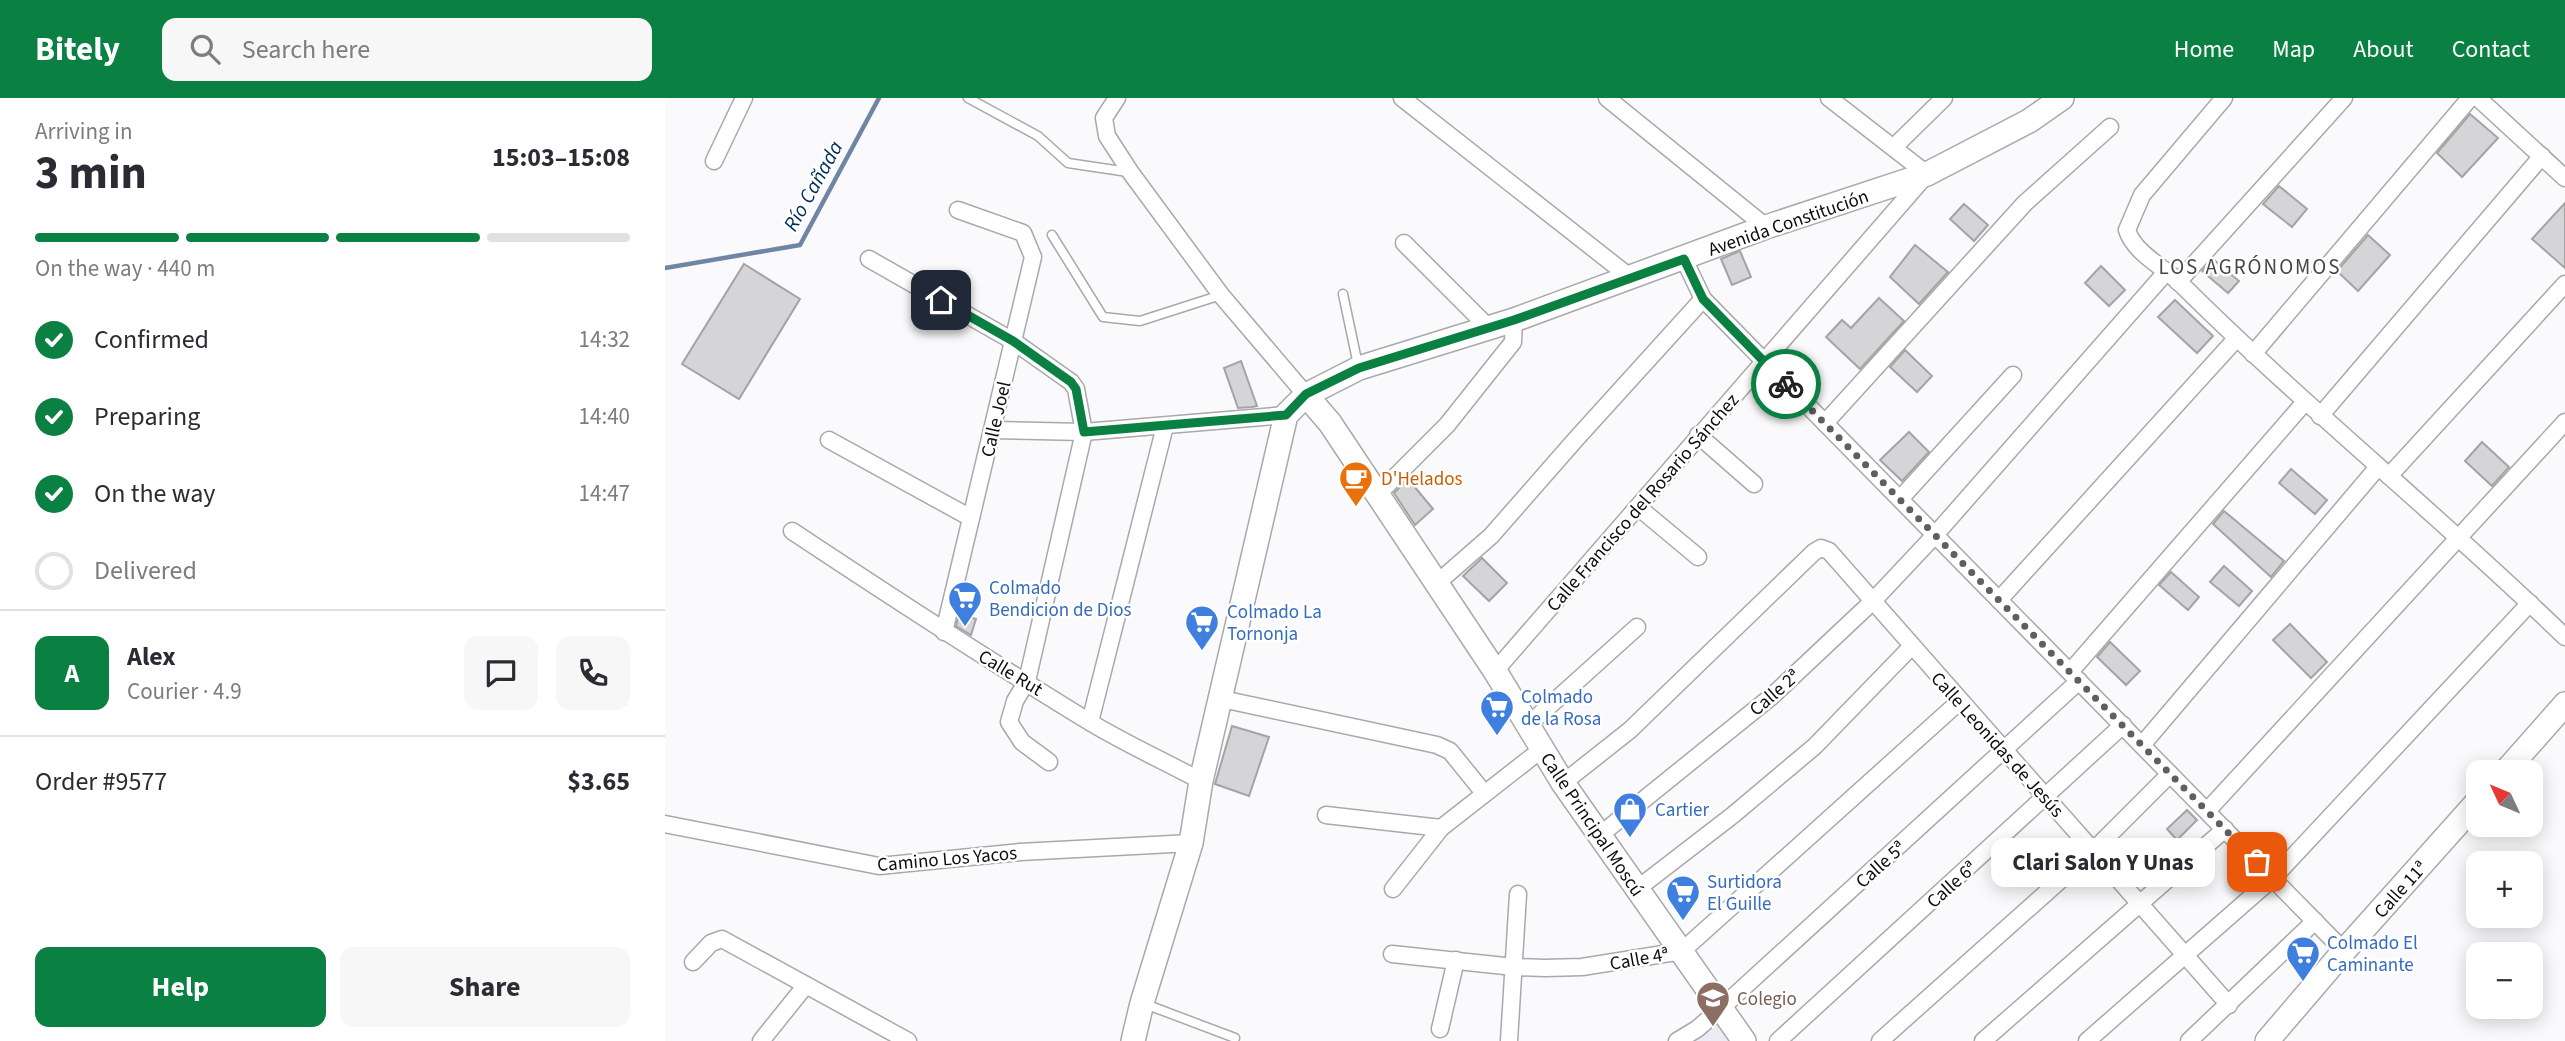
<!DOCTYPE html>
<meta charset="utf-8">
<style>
body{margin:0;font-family:"Source Sans 3",sans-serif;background:#f7f7f7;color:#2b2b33;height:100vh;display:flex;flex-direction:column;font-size:26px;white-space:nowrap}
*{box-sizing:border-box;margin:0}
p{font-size:23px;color:#7c7c81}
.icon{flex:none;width:38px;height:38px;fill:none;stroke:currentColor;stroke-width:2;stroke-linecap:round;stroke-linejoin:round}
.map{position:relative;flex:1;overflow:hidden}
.side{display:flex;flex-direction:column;background:#fff;width:665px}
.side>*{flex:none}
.needle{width:46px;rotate:314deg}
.controls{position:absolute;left:1801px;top:662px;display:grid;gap:14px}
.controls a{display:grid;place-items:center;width:77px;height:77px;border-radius:14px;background:#fff;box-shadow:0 4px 18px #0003;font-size:35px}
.pin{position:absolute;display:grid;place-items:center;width:60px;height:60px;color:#fff;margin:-30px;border-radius:14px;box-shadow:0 4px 10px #0006}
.courier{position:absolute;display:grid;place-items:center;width:70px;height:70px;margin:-35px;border:5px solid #0b8043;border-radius:50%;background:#fff;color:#222;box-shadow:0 2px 9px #0007}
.bubble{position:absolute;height:49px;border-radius:14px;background:#fff;box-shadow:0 4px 18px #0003;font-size:23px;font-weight:700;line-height:49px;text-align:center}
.overview em{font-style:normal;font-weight:700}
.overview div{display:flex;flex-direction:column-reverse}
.overview{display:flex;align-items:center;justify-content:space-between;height:119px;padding:0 35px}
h1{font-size:46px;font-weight:700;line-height:52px}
.bar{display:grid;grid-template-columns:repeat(4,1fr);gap:10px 7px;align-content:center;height:84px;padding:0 35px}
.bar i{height:9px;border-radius:5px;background:#e1e1e2}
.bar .selected{background:#0b8043}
.bar p{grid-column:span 4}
.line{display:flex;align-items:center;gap:18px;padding:0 35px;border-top:2px solid #e1e1e2}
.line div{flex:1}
.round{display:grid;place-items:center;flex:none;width:74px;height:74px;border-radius:14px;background:#f7f7f7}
ol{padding:0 35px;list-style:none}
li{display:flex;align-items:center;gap:21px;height:77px}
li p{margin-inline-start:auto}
li .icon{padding:7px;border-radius:50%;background:#0b8043;color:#fff;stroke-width:4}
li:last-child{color:#7c7c81}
li i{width:38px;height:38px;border:4px solid #e1e1e2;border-radius:50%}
.primary-button{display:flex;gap:14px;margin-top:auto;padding:14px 35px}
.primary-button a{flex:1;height:80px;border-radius:14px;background:#0b8043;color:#fff;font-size:28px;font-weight:700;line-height:80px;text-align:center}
.primary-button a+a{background:#f7f7f7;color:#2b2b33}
header{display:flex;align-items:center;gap:42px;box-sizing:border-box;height:98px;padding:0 35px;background:#0b8043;color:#fff}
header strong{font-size:33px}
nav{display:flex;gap:38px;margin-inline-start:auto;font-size:24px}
.search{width:490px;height:63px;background:#f7f7f7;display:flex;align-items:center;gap:18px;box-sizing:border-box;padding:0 24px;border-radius:14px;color:#7c7c81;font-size:26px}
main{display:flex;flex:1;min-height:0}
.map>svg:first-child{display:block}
.built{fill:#ececf5}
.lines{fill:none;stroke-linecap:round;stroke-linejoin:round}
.stream{stroke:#6e85a3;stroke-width:4.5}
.building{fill:#d5d5d7;stroke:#a4a4a5;stroke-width:2}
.lane-casing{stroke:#a9a9ab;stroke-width:11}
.street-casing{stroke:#a9a9ab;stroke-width:19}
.secondary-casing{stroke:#a9a9ab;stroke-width:26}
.lane{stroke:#fff;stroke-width:8}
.street{stroke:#fff;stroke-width:16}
.secondary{stroke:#fff;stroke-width:23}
.done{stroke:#5f5f61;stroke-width:7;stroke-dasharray:0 12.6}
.route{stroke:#0b8043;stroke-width:9}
.labels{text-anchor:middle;stroke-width:5;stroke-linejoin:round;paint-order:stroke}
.street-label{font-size:19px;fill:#0c0c0d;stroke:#fff}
.food-label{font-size:19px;fill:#c56008;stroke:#fff;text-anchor:start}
.shop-label{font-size:19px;fill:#366cbe;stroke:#fff;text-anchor:start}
.education-label{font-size:19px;fill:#785e54;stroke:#fff;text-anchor:start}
.water-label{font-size:21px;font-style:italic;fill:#002b5d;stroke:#fff}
.neighbourhood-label{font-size:21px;letter-spacing:2px;fill:#474748;stroke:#fff}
</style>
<header>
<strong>Bitely</strong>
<div class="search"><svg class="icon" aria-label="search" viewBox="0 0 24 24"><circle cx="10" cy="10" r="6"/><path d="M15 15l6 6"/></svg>Search here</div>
<nav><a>Home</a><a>Map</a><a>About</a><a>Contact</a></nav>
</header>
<main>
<section class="side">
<div class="overview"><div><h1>3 min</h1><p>Arriving in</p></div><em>15:03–15:08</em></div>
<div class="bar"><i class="selected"></i><i class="selected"></i><i class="selected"></i><i></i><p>On the way · 440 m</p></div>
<ol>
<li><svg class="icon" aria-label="check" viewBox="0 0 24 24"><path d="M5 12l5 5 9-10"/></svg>Confirmed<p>14:32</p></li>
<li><svg class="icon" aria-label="check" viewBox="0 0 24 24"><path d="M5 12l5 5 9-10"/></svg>Preparing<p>14:40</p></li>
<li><svg class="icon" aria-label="check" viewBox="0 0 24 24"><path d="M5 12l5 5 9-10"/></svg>On the way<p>14:47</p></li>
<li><i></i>Delivered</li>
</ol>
<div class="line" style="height:126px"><b class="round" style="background:#0b8043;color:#fff">A</b><div><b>Alex</b><p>Courier · 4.9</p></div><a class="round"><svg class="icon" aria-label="chat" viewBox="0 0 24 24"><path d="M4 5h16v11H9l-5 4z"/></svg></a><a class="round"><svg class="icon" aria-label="phone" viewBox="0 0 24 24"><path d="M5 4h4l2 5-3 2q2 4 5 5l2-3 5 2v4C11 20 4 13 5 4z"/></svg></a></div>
<div class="line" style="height:91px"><div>Order #9577</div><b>$3.65</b></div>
<div class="primary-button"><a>Help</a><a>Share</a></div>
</section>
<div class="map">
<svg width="1900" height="943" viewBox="0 0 1900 943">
<rect width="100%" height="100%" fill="#fafafc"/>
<polygon class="built" points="1051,920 1063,943 1028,943 1027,940"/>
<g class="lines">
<polyline class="stream" points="0,170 135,147 214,0"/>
</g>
<g class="building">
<polygon points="1805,16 1833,40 1797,79 1772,55"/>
<polygon points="1614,88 1642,111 1627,129 1598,106"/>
<polygon points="1900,105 1900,170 1867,141"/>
<polygon points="1299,106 1323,127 1309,143 1285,121"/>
<polygon points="1703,137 1725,157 1693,193 1672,173"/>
<polygon points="1250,147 1283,174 1254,206 1225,179"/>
<polygon points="1075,153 1086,179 1067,187 1056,161"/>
<polygon points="1548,161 1574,183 1563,195 1537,173"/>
<polygon points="79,166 135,201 74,301 17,266"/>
<polygon points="1436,168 1460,192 1444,208 1420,185"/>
<polygon points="1214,200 1239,223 1195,271 1161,239 1177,222 1186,230"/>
<polygon points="1510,202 1548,238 1532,255 1493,219"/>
<polygon points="1240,252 1267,278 1252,294 1225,269"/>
<polygon points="576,263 592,308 587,309 573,310 559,270"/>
<polygon points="1244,334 1264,354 1237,383 1215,362"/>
<polygon points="1817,344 1844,369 1827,388 1800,363"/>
<polygon points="1626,371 1662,402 1650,416 1614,385"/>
<polygon points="743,381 768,411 750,427 729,395"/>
<polygon points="1559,413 1619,463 1606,479 1548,426"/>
<polygon points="817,460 842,485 824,503 798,478"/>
<polygon points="1559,468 1587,493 1574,508 1545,484"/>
<polygon points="1506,474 1534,499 1523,512 1494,487"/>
<polygon points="294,516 311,521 306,537 291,528"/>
<polygon points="1625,526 1662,564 1646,580 1608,542"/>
<polygon points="1445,544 1475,573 1461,587 1432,559"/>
<polygon points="567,628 604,639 584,698 550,686"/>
<polygon points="1522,712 1532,722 1512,742 1502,731"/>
</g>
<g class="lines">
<g class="lane-casing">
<g id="lane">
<polyline points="303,0 373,38 403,65 463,74"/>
<polyline points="387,137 438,219 475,223 556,197"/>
<polyline points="678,196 693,267"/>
<polyline points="480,906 570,940"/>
</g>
</g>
<g class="street-casing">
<g id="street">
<polyline points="452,0 439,20 442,38 466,75 556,197 641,297"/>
<polyline points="737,0 966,180"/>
<polyline points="942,0 1101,129"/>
<path d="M1559 0 1477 97 1462 132C1469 155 1499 169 1517 187 1640 309 1775 418 1900 539"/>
<polyline points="1813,0 1900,80"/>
<polyline points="1229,49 1279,0"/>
<polyline points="49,63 79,0"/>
<polyline points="739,145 824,230"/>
<polyline points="204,161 348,243 406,284 411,291 419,334 362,583 350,603 344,624 357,644 384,664"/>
<polyline points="1019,161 1038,201 1679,853"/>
<polyline points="1513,184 1679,0"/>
<polyline points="1588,256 1805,0"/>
<polyline points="1655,318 1877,58"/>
<polyline points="1160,325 1360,105 1445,29"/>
<polyline points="327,332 419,334 621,317"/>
<polyline points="1033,337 1089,386"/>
<polyline points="164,342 306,420"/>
<polyline points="1724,378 1900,186"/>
<polyline points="711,398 782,327 848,244 849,222"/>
<polyline points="1235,401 1348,277"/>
<polyline points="973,409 1033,459"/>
<path d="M127 433C225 498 323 562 423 623 459 645 499 663 536 683"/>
<polyline points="771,486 826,438 911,341 1038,201"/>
<polyline points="1334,502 1571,241"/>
<polyline points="279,534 368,159 358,135 293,112"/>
<polyline points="830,573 1262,76 1164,0"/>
<polyline points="1405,574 1640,304"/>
<polyline points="557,601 772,647 785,653 819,695"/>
<polyline points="425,624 500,328"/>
<polyline points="862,628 972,529"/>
<polyline points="1477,647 1713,369"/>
<polyline points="898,685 965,632 1149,454 1156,450 1164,453 1564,907"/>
<polyline points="1542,713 1900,324"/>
<polyline points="661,717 776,730"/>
<polyline points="0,726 214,768 355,754 526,745"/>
<polyline points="935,737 1107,598 1207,504 1270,437 1502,173"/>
<polyline points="728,791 776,730 877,651"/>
<polyline points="972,791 1068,717 1150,648 1247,548"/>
<polyline points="727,856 849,869 880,870 917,869 1017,853 1295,603"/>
<polyline points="28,864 46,845 57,841 243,943"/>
<polyline points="775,931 791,862"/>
<polyline points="96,943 141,887"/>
<polyline points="844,943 853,796"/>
<polyline points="1012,943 1032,931 1055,911 1414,583"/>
<polyline points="1113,943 1458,627"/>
<polyline points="1215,943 1428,753 1505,676"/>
<polyline points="1318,943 1560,731"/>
<polyline points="1422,943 1608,780 1865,505"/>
<polyline points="1524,943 1650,823"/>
</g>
</g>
<g class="secondary-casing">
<g id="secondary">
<polyline points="641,297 665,325 830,573 898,685 1079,943"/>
<polyline points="1840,674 1900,606"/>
<polyline points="468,943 477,905 526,745 536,683 621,317 641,297 694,270 849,222 1101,129 1262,76 1364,23 1397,0"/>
<polyline points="1602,943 1679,853 1813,703"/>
</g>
</g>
<use href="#lane" class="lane"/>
<use href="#street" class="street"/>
<use href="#secondary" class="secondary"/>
</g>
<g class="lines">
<polyline class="done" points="1121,286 1592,764"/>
<polyline class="route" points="276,202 348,243 406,284 411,291 419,334 621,317 641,296 694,270 849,222 1019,161 1038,201 1121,286"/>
</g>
<defs>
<g id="cafe-pin" transform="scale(1.75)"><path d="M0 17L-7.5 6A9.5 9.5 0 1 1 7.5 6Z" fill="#e8710a" stroke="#fff"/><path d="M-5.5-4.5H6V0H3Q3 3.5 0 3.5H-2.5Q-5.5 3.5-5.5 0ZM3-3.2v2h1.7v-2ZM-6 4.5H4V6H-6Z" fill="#fff"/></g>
<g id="supermarket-pin" transform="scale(1.75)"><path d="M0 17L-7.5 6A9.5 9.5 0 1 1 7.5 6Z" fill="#3f7fe0" stroke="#fff"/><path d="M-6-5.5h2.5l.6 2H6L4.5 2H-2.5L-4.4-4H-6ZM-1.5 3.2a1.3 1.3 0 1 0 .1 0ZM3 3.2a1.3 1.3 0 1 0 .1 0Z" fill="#fff"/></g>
<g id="shop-pin" transform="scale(1.75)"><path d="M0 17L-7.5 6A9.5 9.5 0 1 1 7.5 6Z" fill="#3f7fe0" stroke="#fff"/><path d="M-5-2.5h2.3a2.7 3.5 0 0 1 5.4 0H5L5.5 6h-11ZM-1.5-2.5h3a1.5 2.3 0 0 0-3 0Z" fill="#fff"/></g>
<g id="school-pin" transform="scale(1.75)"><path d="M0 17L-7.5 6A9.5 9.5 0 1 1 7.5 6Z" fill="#8d6e63" stroke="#fff"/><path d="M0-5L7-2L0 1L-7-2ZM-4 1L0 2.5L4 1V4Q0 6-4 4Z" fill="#fff"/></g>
</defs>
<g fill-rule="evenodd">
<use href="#cafe-pin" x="691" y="380"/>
<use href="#supermarket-pin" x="300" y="500"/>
<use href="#supermarket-pin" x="537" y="524"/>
<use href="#supermarket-pin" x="832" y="609"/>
<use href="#shop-pin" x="965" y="711"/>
<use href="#supermarket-pin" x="1018" y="794"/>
<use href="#supermarket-pin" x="1638" y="855"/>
<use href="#school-pin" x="1048" y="900"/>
</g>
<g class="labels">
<g class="street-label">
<text transform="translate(1123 124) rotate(-19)" y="7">Avenida Constitución</text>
<text transform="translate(330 321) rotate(-77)" y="7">Calle Joel</text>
<text transform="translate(977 404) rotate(-49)" y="7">Calle Francisco del Rosario Sánchez</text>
<text transform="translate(346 574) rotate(31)" y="7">Calle Rut</text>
<text transform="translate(1109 594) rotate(-41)" y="7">Calle 2ª</text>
<text transform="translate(1333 646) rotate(48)" y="7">Calle Leonidas de Jesús</text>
<text transform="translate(928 726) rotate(56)" y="7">Calle Principal Moscú</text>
<text transform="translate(282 760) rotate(-5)" y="7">Camino Los Yacos</text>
<text transform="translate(1215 766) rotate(-42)" y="7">Calle 5ª</text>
<text transform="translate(1286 786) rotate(-42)" y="7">Calle 6ª</text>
<text transform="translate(1735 791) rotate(-48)" y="7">Calle 11ª</text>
<text transform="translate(974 860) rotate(-10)" y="7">Calle 4ª</text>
</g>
<g class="food-label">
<text x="716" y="387">D'Helados</text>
</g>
<g class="shop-label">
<text x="324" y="496">Colmado<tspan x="324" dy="22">Bendicion de Dios</tspan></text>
<text x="562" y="520">Colmado La<tspan x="562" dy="22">Tornonja</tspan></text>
<text x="856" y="605">Colmado<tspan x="856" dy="22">de la Rosa</tspan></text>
<text x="990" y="718">Cartier</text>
<text x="1042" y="790">Surtidora<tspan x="1042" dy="22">El Guille</tspan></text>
<text x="1662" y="851">Colmado El<tspan x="1662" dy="22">Caminante</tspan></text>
</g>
<g class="education-label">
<text x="1072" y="907">Colegio</text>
</g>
<g class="water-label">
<text transform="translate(148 88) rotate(-61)" y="7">Río Cañada</text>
</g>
<g class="neighbourhood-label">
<text x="1585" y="176">LOS AGRÓNOMOS</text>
</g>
</g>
</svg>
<div class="controls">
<a><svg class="needle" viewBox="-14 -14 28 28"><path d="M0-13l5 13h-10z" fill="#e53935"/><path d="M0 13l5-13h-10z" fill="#7c7c81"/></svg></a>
<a>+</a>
<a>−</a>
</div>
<div class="pin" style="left:1592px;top:764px;background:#ea580c"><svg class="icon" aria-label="bag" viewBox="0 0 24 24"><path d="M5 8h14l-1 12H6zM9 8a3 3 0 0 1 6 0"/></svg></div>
<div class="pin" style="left:276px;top:202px;background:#1f2937"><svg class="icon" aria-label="home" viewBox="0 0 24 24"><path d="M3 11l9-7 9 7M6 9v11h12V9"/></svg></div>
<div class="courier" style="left:1121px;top:286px"><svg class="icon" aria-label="bike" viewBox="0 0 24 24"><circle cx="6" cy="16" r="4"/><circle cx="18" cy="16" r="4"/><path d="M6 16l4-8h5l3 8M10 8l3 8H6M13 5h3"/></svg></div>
<div class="bubble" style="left:1326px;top:740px;width:224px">Clari Salon Y Unas</div>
</div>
</main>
